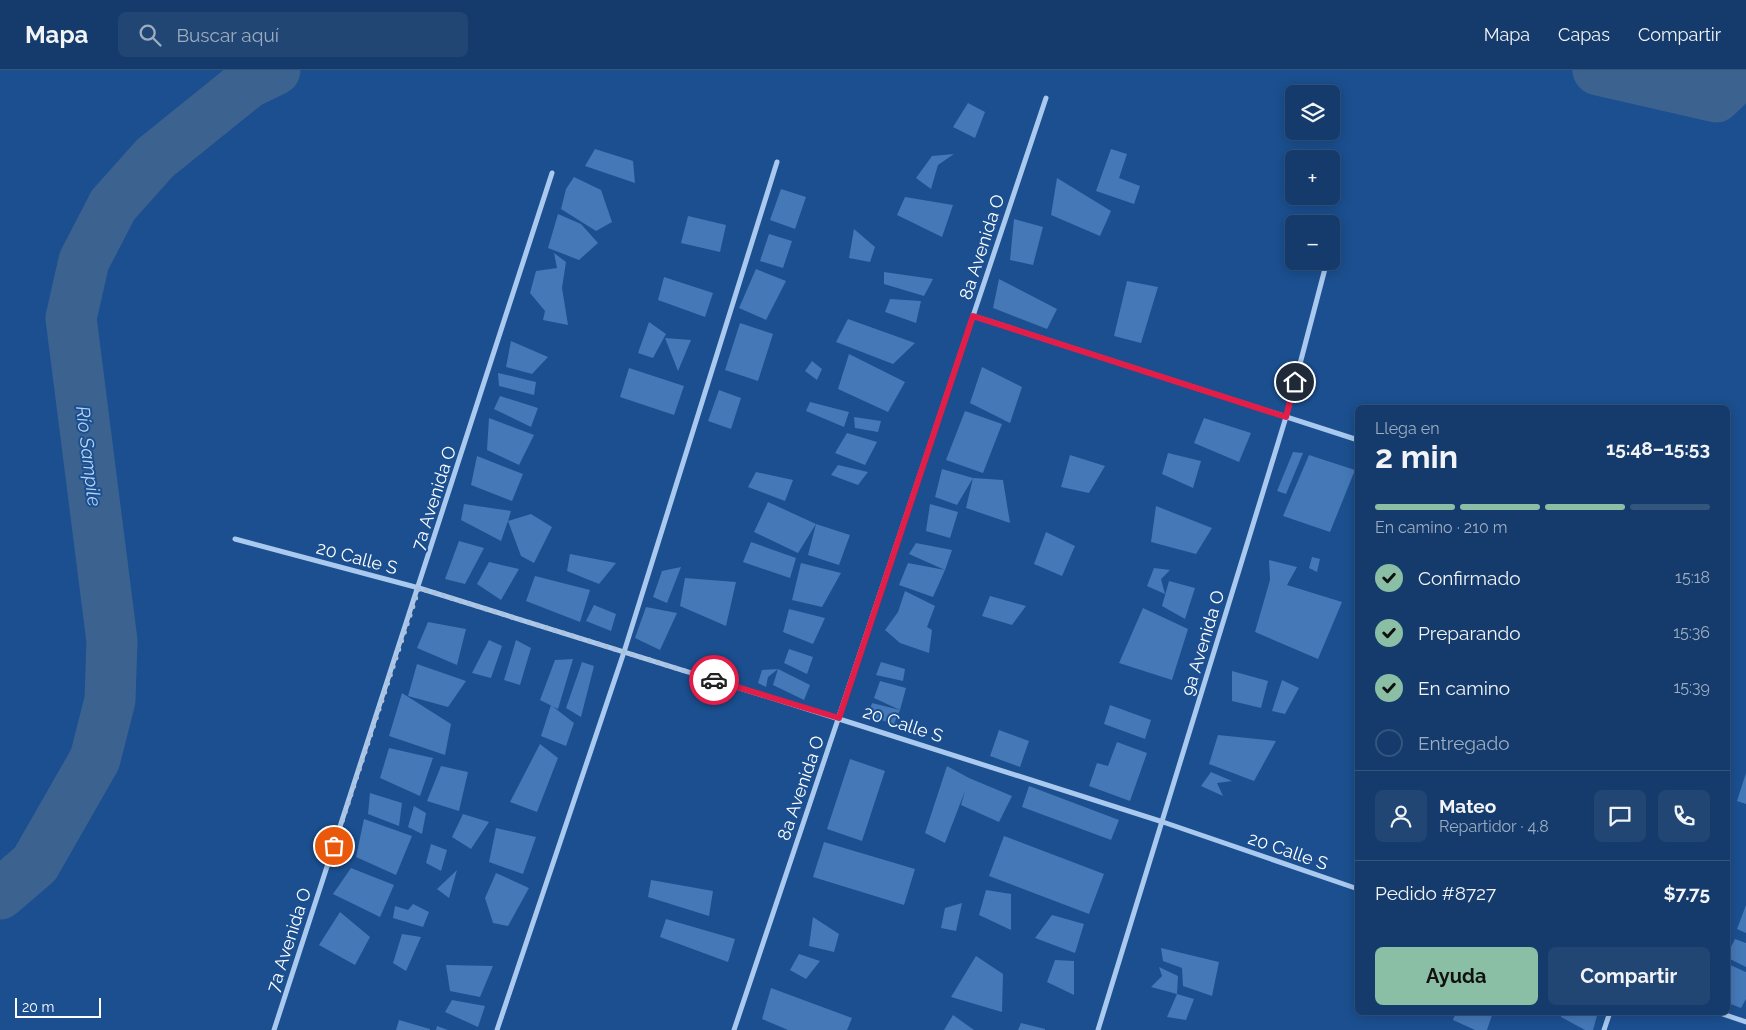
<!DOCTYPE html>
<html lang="es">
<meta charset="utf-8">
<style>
body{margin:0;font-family:Raleway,sans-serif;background:#214673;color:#f1f3f6;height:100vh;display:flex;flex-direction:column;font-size:19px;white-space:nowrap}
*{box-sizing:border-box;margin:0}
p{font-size:16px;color:#9dadc1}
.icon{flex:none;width:28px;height:28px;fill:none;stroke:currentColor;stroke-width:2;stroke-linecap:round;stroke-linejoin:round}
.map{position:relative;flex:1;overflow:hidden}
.details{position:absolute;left:1355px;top:335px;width:375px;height:610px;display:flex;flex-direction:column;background:#143b6b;border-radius:8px;box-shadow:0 2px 12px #0003,0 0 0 1px #33557e}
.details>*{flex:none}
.controls{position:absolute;left:1285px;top:15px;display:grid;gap:10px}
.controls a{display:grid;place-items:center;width:55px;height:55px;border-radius:8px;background:#143b6b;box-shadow:0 2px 12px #0003,0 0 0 1px #33557e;font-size:25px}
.scale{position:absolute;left:15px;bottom:12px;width:86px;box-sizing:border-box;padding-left:5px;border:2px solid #fff;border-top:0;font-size:14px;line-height:18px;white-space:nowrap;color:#fff;-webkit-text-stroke:4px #1b4f8f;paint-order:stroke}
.pin{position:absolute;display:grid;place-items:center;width:42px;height:42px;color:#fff;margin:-21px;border:2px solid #fff;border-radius:50%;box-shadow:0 1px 5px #0007}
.courier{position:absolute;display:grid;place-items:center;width:50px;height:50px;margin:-25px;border:4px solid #e11d48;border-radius:50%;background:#fff;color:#222;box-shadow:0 1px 6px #0007}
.summary em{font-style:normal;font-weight:700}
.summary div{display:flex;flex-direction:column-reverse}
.summary{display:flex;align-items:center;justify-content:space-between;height:85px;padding:0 20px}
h1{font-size:32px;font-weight:700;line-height:38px}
.bar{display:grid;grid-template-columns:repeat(4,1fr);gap:8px 5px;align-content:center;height:60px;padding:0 20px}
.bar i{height:6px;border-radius:4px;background:#33557e}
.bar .selected{background:#8abfa5}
.bar p{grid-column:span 4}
.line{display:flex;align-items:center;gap:12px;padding:0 20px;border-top:1px solid #33557e}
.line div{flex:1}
.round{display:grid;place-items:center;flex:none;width:52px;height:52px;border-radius:8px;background:#214673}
ol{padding:0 20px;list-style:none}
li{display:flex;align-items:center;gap:15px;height:55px}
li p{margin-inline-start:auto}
li .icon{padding:5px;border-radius:50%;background:#8abfa5;color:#111;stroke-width:4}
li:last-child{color:#9dadc1}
li i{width:28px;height:28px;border:2px solid #33557e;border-radius:50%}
.action{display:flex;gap:10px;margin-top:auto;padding:10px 20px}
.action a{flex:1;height:58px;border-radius:8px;background:#8abfa5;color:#111;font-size:20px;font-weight:700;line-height:58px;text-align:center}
.action a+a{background:#214673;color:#f1f3f6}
header{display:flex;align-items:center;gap:30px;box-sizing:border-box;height:70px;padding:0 25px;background:#143b6b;border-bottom:1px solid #33557e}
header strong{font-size:24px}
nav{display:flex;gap:28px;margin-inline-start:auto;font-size:18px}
.search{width:350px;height:45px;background:#214673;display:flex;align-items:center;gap:12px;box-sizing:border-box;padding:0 18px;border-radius:8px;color:#9dadc1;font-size:19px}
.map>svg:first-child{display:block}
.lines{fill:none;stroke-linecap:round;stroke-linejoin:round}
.river{stroke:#3c6290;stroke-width:51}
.building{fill:#4478b7}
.street{stroke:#a9c9ee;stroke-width:5}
.done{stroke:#afc1d8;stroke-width:5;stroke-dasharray:0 9}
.route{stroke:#e11d48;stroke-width:6}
.labels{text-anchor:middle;stroke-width:4;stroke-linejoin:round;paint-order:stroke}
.street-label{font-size:18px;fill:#fff;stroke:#1b4f8f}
.water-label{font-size:19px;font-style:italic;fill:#b5d3f5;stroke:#1b4f8f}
</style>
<header>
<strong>Mapa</strong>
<div class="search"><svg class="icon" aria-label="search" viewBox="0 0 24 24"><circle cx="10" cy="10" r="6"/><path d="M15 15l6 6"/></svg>Buscar aquí</div>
<nav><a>Mapa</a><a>Capas</a><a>Compartir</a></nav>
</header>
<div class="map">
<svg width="1746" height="960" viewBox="0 0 1746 960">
<rect width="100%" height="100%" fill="#1b4f8f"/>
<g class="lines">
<g class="river">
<polyline points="1598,0 1716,27 1744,0"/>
<polyline points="0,824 35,794 95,689 110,630 112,571 71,248 84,191 113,135 155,88 248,13 275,0"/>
</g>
</g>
<g class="building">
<polygon points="968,33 985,42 975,68 953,57"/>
<polygon points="595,79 633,91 635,113 585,96"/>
<polygon points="1111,79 1127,84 1119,108 1140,116 1134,134 1096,121"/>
<polygon points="954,84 938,95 931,119 916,108 932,86"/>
<polygon points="574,107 601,120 612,152 596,161 561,139 566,119"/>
<polygon points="1057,108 1111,141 1100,166 1051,145"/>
<polygon points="781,119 806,127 795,159 770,150"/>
<polygon points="905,127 953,135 942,167 897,145"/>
<polygon points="558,144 581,154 598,173 579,190 548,178"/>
<polygon points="688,146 726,155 720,182 681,173"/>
<polygon points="1014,149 1043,157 1033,195 1010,190"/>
<polygon points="854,159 875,177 870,192 849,188"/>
<polygon points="769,164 792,171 783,198 760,191"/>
<polygon points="554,183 566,192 562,218 568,255 543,250 545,241 530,223 536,201 557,198"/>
<polygon points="756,199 786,211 766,250 739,238"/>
<polygon points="884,202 933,209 924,226 884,214"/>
<polygon points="664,207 713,223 705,247 658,230"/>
<polygon points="999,209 1057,239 1047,259 993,238"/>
<polygon points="1127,211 1158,217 1141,273 1114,266"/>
<polygon points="890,229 921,231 916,253 885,242"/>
<polygon points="848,249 915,273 893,294 836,272"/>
<polygon points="649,252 666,264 653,288 638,283"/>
<polygon points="740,253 773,264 758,311 725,300"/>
<polygon points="665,268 691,270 678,301"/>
<polygon points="511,271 548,287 532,304 506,297"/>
<polygon points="849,284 905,312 888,342 838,319"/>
<polygon points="812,291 822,299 817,310 805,301"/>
<polygon points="982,297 1022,317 1010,353 970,333"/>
<polygon points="629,298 684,316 674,345 620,327"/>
<polygon points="498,303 536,312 534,325 499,316"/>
<polygon points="719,320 741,328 731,359 708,351"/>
<polygon points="500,326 538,338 531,357 494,339"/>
<polygon points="810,332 849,342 844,357 806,341"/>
<polygon points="965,341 1002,354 983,403 946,390"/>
<polygon points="854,347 881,351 878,362 855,358"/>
<polygon points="489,348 534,365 519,395 487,380"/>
<polygon points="1204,348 1251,363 1239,392 1194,373"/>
<polygon points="847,363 877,372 865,395 835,383"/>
<polygon points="1293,382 1303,383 1286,424 1277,421"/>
<polygon points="1168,383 1201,391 1193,418 1162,404"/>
<polygon points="1070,385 1105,396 1089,423 1061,417"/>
<polygon points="1309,385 1355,400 1330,462 1283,446"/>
<polygon points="477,386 523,404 512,431 471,415"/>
<polygon points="838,395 868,402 858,415 831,405"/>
<polygon points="942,399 973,408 1003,410 1010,453 966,438 973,408 957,435 935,427"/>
<polygon points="756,402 793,410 785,431 748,417"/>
<polygon points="768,432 816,454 850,465 839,495 808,485 816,454 798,483 754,462"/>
<polygon points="464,434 511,441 508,451 531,444 552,457 534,493 521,486 508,451 501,471 461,450"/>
<polygon points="930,434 958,442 950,468 926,461"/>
<polygon points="1156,436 1212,458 1196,484 1151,472"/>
<polygon points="1046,462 1075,476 1062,506 1034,494"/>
<polygon points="459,471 484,478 465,514 445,509"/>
<polygon points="751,472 796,488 790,508 743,492"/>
<polygon points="916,473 952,480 945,500 933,527 899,515 908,493 945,500 909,484"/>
<polygon points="570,484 616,493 599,514 567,501"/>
<polygon points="1312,487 1320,489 1317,502 1309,498"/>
<polygon points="1269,490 1297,497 1287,515 1342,532 1318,589 1255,562 1270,510"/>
<polygon points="489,492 519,499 501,530 477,514"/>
<polygon points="801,493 841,503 822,537 792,530"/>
<polygon points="681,497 667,533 653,527 662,501"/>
<polygon points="1154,498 1170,500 1161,509 1165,524 1147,516"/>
<polygon points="535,506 590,520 580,552 526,531"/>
<polygon points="685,508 736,512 726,556 680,536"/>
<polygon points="1169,511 1195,518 1185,549 1162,536"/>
<polygon points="905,521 935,536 927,557 932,560 929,583 900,573 885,560 898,542"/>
<polygon points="990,526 1026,536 1012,555 982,546"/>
<polygon points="594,535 616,544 611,561 586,551"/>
<polygon points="646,537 677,543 660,580 635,568"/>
<polygon points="1143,538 1188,559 1172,610 1119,593"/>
<polygon points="789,539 825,548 813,574 783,562"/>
<polygon points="428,552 466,559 457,595 417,578"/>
<polygon points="489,570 502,576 491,608 472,603"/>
<polygon points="516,570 531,578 520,615 504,610"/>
<polygon points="789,579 813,587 807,604 784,593"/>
<polygon points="573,589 558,639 540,630 555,590"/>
<polygon points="582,592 594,596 581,647 566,638"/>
<polygon points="881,592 905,599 903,611 876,605"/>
<polygon points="417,594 466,611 448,637 408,626"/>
<polygon points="778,599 768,607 766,617 758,613 762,600"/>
<polygon points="778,599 810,615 804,630 773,615"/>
<polygon points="1232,601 1268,611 1261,638 1232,631"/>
<polygon points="1282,610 1299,618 1285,644 1272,641"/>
<polygon points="880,611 906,618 900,640 874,628"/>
<polygon points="402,623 451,654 445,685 389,666"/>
<polygon points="872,633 900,640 894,654 868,646"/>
<polygon points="551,635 574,653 566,676 541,666"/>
<polygon points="1110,635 1151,650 1145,669 1104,654"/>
<polygon points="999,660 1029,671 1020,697 990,686"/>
<polygon points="1218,665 1276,671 1254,711 1209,694"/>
<polygon points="1117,672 1147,683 1130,731 1089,716 1097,693 1108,696"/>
<polygon points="540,674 558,688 537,742 510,732"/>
<polygon points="389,678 433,688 420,726 380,708"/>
<polygon points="850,689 885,701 862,771 827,759"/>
<polygon points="441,696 468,702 459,741 427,731"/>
<polygon points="947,696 969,708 1012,726 999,752 961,735 965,721 945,773 925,763"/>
<polygon points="1211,702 1232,711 1217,713 1223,726 1201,716"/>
<polygon points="1746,703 1746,734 1737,731"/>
<polygon points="1029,716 1119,750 1111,770 1022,737"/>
<polygon points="370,723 402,733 399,756 368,744"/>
<polygon points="414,736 426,743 422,764 408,757"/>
<polygon points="463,744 489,752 471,779 452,767"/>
<polygon points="364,749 412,766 396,805 356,787"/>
<polygon points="496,758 536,767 523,804 489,792"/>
<polygon points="1004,766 1104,804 1089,844 989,806"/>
<polygon points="824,772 915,799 904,835 813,807"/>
<polygon points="431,774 447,780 441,801 426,793"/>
<polygon points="351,798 394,815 380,847 333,824"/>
<polygon points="457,800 449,828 437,819"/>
<polygon points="496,803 529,818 508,856 493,853 485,828"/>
<polygon points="651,810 713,821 709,846 648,827"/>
<polygon points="986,820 1011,824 1011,860 979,845"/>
<polygon points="962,833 956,861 941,858 945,838"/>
<polygon points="413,834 429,842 423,857 393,848 395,836 408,840"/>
<polygon points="1746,835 1746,863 1737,859"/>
<polygon points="340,842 370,867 355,895 319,875"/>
<polygon points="1052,845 1084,854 1075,883 1035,868"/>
<polygon points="813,847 839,864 834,882 809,876"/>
<polygon points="666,849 735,869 728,892 660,867"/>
<polygon points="402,864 421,867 406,901 393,893"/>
<polygon points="1735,869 1746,873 1746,897 1728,888 1728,883"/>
<polygon points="1161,878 1219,892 1212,926 1183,916 1182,898 1163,891"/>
<polygon points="799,884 820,891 806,909 790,900"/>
<polygon points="976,886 1003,904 1002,942 951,927"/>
<polygon points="1055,890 1074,891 1074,925 1047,912"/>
<polygon points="1728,894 1746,902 1746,929 1741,938 1728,933"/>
<polygon points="446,895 493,896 480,927 450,921"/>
<polygon points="1159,897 1178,906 1177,924 1151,917 1162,906"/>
<polygon points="771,918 852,948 847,960 788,960 762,949"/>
<polygon points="1177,924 1194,929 1186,950 1167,947"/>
<polygon points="452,930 485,936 478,957 445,942"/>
<polygon points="1456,942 1493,942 1487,960 1475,960 1453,950"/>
<polygon points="1561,942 1598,942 1593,960 1585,960 1561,947"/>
<polygon points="953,945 974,960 944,960"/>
<polygon points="399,950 430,959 430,960 396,960"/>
<polygon points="1021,953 1045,959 1045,960 1018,960"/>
<polygon points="437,956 448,960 436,960"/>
</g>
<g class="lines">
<g class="street">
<polyline points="1331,174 1334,163"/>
<polyline points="973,246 1358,370"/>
<polyline points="235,469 419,518 855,654 1163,752 1358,819"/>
<polyline points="1717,942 1746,952"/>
<polyline points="274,960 552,103"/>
<polyline points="497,960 624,582 777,92"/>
<polyline points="734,960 1046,28"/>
<polyline points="1098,960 1286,347 1327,191"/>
<polyline points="1604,960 1610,942"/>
</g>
</g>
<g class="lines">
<polyline class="done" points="334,776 419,518 714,610"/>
<polyline class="route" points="714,610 839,648 973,246 1286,347 1295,312"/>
</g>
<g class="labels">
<g class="street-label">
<text transform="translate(982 177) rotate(-72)" y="6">8a Avenida O</text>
<text transform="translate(434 428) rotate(-72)" y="6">7a Avenida O</text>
<text transform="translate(357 488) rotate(15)" y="6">20 Calle S</text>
<text transform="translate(1203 573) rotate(-73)" y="6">9a Avenida O</text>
<text transform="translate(903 654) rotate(18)" y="6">20 Calle S</text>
<text transform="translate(801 718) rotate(-71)" y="6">8a Avenida O</text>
<text transform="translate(1288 781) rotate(19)" y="6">20 Calle S</text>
<text transform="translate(289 870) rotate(-72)" y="6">7a Avenida O</text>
</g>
<g class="water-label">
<text transform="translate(89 386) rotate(83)" y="7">Río Sampile</text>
</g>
</g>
</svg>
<div class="controls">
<a><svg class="icon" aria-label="layers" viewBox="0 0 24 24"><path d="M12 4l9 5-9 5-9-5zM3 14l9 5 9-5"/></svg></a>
<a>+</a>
<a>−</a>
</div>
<div class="scale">20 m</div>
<div class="pin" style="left:334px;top:776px;background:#ea580c"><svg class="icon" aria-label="bag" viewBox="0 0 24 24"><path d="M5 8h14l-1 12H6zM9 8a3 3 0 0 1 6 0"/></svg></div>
<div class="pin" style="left:1295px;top:312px;background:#1f2937"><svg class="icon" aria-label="home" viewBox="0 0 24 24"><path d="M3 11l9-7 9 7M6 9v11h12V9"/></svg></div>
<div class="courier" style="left:714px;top:610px"><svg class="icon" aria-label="car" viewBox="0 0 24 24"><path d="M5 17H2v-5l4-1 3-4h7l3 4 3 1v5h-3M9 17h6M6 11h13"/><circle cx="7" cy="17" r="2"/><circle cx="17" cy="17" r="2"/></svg></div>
<section class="details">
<div class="summary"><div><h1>2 min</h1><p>Llega en</p></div><em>15:48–15:53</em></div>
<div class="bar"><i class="selected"></i><i class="selected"></i><i class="selected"></i><i></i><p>En camino · 210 m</p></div>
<ol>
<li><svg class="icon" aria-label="check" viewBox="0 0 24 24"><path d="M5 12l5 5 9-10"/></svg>Confirmado<p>15:18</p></li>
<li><svg class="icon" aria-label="check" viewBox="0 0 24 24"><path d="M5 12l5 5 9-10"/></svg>Preparando<p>15:36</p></li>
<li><svg class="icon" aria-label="check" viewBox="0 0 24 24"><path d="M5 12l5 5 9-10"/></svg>En camino<p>15:39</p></li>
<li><i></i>Entregado</li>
</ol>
<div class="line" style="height:90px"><a class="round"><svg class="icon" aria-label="person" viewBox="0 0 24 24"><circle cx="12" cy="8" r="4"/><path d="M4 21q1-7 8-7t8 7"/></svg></a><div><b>Mateo</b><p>Repartidor · 4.8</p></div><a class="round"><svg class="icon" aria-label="chat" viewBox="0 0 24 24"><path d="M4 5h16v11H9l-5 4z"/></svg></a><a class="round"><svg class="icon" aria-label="phone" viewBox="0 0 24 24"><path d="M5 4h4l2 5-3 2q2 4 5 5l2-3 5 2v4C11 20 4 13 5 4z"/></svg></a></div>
<div class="line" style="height:65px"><div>Pedido #8727</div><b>$7.75</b></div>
<div class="action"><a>Ayuda</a><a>Compartir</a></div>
</section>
</div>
